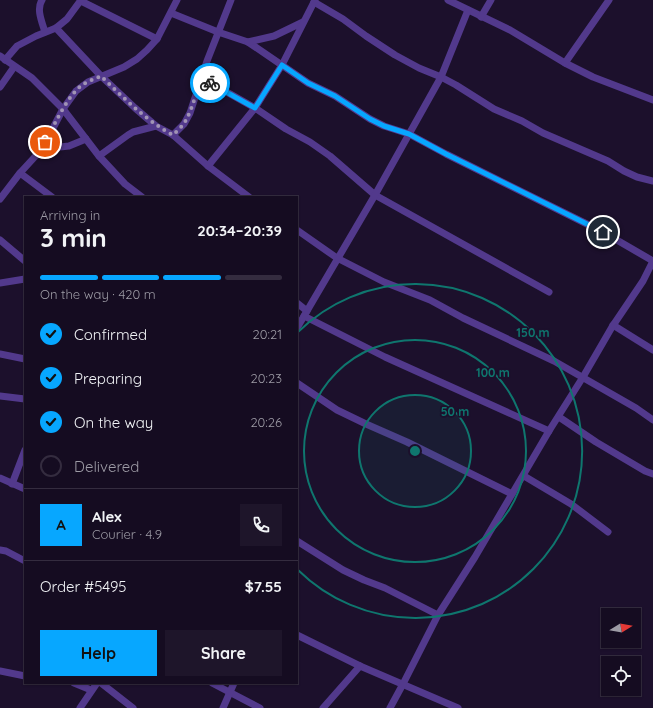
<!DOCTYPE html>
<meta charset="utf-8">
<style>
body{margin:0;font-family:Quicksand,sans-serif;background:#1e152a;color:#f1f3f6;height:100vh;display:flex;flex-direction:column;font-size:15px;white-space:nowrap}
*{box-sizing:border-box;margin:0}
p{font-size:13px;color:#9d9ba5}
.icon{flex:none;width:22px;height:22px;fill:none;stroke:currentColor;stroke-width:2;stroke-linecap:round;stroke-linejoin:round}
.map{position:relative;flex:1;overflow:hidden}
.details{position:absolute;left:24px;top:196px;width:274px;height:488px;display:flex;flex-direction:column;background:#150c21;border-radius:0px;box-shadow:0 1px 3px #0004,0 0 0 1px #342c3f}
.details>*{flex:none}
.needle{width:26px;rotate:79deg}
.tools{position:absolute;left:601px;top:608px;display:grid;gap:8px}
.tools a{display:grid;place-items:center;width:40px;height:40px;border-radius:0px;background:#150c21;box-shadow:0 1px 3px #0004,0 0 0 1px #342c3f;font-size:20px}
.pin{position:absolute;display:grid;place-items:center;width:34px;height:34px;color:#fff;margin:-17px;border:2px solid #fff;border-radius:50%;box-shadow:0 1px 4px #0007}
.courier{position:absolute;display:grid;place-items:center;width:40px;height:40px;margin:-20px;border:3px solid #07a7ff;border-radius:50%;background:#fff;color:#222;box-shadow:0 1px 5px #0007}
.headline em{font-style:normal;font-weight:700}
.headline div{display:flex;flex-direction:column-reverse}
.headline{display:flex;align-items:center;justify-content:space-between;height:68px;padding:0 16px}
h1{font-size:26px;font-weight:700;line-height:30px}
.bar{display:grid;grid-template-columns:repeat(4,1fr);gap:6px 4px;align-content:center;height:48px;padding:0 16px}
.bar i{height:5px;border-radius:3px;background:#342c3f}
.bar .on{background:#07a7ff}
.bar p{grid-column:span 4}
.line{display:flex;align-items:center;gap:10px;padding:0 16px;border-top:1px solid #342c3f}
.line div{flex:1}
.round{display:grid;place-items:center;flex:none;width:42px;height:42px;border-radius:0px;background:#1e152a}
ol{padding:0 16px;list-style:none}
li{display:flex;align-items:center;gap:12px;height:44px}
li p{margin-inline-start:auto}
li .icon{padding:4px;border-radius:50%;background:#07a7ff;color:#111;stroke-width:4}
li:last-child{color:#9d9ba5}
li i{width:22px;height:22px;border:2px solid #342c3f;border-radius:50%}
.button{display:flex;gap:8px;margin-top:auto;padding:8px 16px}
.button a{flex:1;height:46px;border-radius:0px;background:#07a7ff;color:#111;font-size:16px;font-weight:700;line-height:46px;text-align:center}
.button a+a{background:#1e152a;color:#f1f3f6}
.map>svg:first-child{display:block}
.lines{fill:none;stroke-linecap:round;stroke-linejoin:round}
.street{stroke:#52398c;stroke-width:7}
.done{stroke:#a194b5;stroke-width:4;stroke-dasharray:0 7.2}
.route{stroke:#07a7ff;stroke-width:5}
.ring{fill:none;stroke:#0f766e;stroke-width:2}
.centre{fill:#0f766e;stroke:#1c102c;stroke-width:2}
.ring-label{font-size:12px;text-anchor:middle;font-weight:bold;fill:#0f766e;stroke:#1c102c;stroke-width:3.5;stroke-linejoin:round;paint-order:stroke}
</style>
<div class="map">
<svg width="653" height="708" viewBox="0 0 653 708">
<rect width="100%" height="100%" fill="#1c102c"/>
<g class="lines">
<g class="street">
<path d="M42 0C36 9 42 22 45 32"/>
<polyline points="448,0 510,30 565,63 593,77 653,100"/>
<polyline points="81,1 157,39"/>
<polyline points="314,2 343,19 366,36 395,55 419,68 441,77 456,85 494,109 522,121 543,133 608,161 624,171 637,177 653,181"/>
<polyline points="171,13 218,32 248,42 308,83 335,96 370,119 384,126 409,134 446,154 603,232 653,261"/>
<polyline points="481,17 491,0"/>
<polyline points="56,28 101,76 135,108 156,126 173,135 208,166 249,197"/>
<polyline points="248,42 274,36 303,22"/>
<polyline points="0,56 32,78 63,109 99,156 125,184 142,197"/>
<polyline points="5,60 17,46 36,36 56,28 67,19 81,0"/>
<polyline points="565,63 609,0"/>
<polyline points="202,78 255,108 286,129 310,142 330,156 375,195 549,292"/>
<polyline points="0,87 14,67"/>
<polyline points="173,135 184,124 190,113 207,61 231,0"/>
<polyline points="42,149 69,146 86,139"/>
<polyline points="99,156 128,135 133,132 156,126"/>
<polyline points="208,166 255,108 282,65 315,0"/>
<polyline points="20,173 52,197"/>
<polyline points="0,199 20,173 42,149 63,109 76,91 88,82 124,67 137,59 147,50 157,39 177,0"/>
<polyline points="297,230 337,258 384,282 430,300 463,318 554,361 636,408 653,420"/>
<polyline points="0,240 25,261"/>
<polyline points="0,283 25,279"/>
<polyline points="297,303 307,311"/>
<polyline points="304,316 385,357 549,431"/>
<polyline points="613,325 653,350"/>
<polyline points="297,328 375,195 441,77 468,10"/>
<polyline points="0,354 25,359"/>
<polyline points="297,383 337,410 366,424 407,442 512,494"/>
<polyline points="0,396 25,399"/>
<polyline points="559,417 596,442 645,471 653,474"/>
<polyline points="524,476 571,504 608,532"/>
<polyline points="0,478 25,489"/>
<polyline points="12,484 25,450"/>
<polyline points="297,541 343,570 364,580 385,588 438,615"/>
<polyline points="0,550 6,551 25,561"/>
<polyline points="297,635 360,666 458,708"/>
<polyline points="0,671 25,676"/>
<polyline points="74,683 91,690"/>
<polyline points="101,683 133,708"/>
<polyline points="212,683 260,708"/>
<polyline points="80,708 97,683"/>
<polyline points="223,708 234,683"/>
<polyline points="323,708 360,666"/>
<polyline points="390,708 403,684 438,615 475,557 549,431 583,377 612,327 643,281 653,261"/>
</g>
</g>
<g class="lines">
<path class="done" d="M45 142C54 126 67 96 82 85 88 81 95 79 101 76 124 98 145 120 173 135L184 124 190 112 202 78 210 83"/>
<polyline class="route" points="210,83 255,108 282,65 308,83 335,96 370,119 384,126 409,134 446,154 603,232"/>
</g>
<circle cx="415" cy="451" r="56" fill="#0f766e" fill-opacity=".12"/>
<g class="ring">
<circle cx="415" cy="451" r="56"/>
<circle cx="415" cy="451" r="111"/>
<path d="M298 332A167 167 0 1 1 298 570"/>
</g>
<circle cx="415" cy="451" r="6" class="centre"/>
<g class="ring-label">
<text x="533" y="337">150 m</text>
<text x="493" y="377">100 m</text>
<text x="455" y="416">50 m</text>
</g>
</svg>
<div class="tools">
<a><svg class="needle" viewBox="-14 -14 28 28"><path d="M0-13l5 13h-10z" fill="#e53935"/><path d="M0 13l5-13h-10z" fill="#9d9ba5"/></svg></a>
<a><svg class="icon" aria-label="locate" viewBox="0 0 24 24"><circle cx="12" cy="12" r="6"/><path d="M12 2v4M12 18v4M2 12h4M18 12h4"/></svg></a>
</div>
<div class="pin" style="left:45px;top:142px;background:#ea580c"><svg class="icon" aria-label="bag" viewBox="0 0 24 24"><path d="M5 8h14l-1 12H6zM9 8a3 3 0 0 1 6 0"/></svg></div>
<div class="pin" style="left:603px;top:232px;background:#1f2937"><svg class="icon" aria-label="home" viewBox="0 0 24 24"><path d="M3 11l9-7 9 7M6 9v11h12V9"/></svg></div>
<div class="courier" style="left:210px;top:83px"><svg class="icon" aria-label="bike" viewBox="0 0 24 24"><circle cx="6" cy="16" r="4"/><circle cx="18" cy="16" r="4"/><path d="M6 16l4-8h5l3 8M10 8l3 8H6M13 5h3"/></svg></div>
<section class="details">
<div class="headline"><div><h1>3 min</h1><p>Arriving in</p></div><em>20:34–20:39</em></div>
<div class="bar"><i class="on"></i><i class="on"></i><i class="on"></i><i></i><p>On the way · 420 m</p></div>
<ol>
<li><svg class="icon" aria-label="check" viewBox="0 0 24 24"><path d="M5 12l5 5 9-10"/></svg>Confirmed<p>20:21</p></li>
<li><svg class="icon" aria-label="check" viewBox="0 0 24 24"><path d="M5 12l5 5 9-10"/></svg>Preparing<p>20:23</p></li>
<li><svg class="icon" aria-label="check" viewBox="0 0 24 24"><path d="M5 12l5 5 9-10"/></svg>On the way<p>20:26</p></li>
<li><i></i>Delivered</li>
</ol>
<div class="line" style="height:72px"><b class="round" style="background:#07a7ff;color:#111">A</b><div><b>Alex</b><p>Courier · 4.9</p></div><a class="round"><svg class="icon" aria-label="phone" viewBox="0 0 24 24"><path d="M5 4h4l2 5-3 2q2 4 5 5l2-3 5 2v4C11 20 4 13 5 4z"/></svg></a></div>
<div class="line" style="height:52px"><div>Order #5495</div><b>$7.55</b></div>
<div class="button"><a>Help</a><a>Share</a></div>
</section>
</div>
